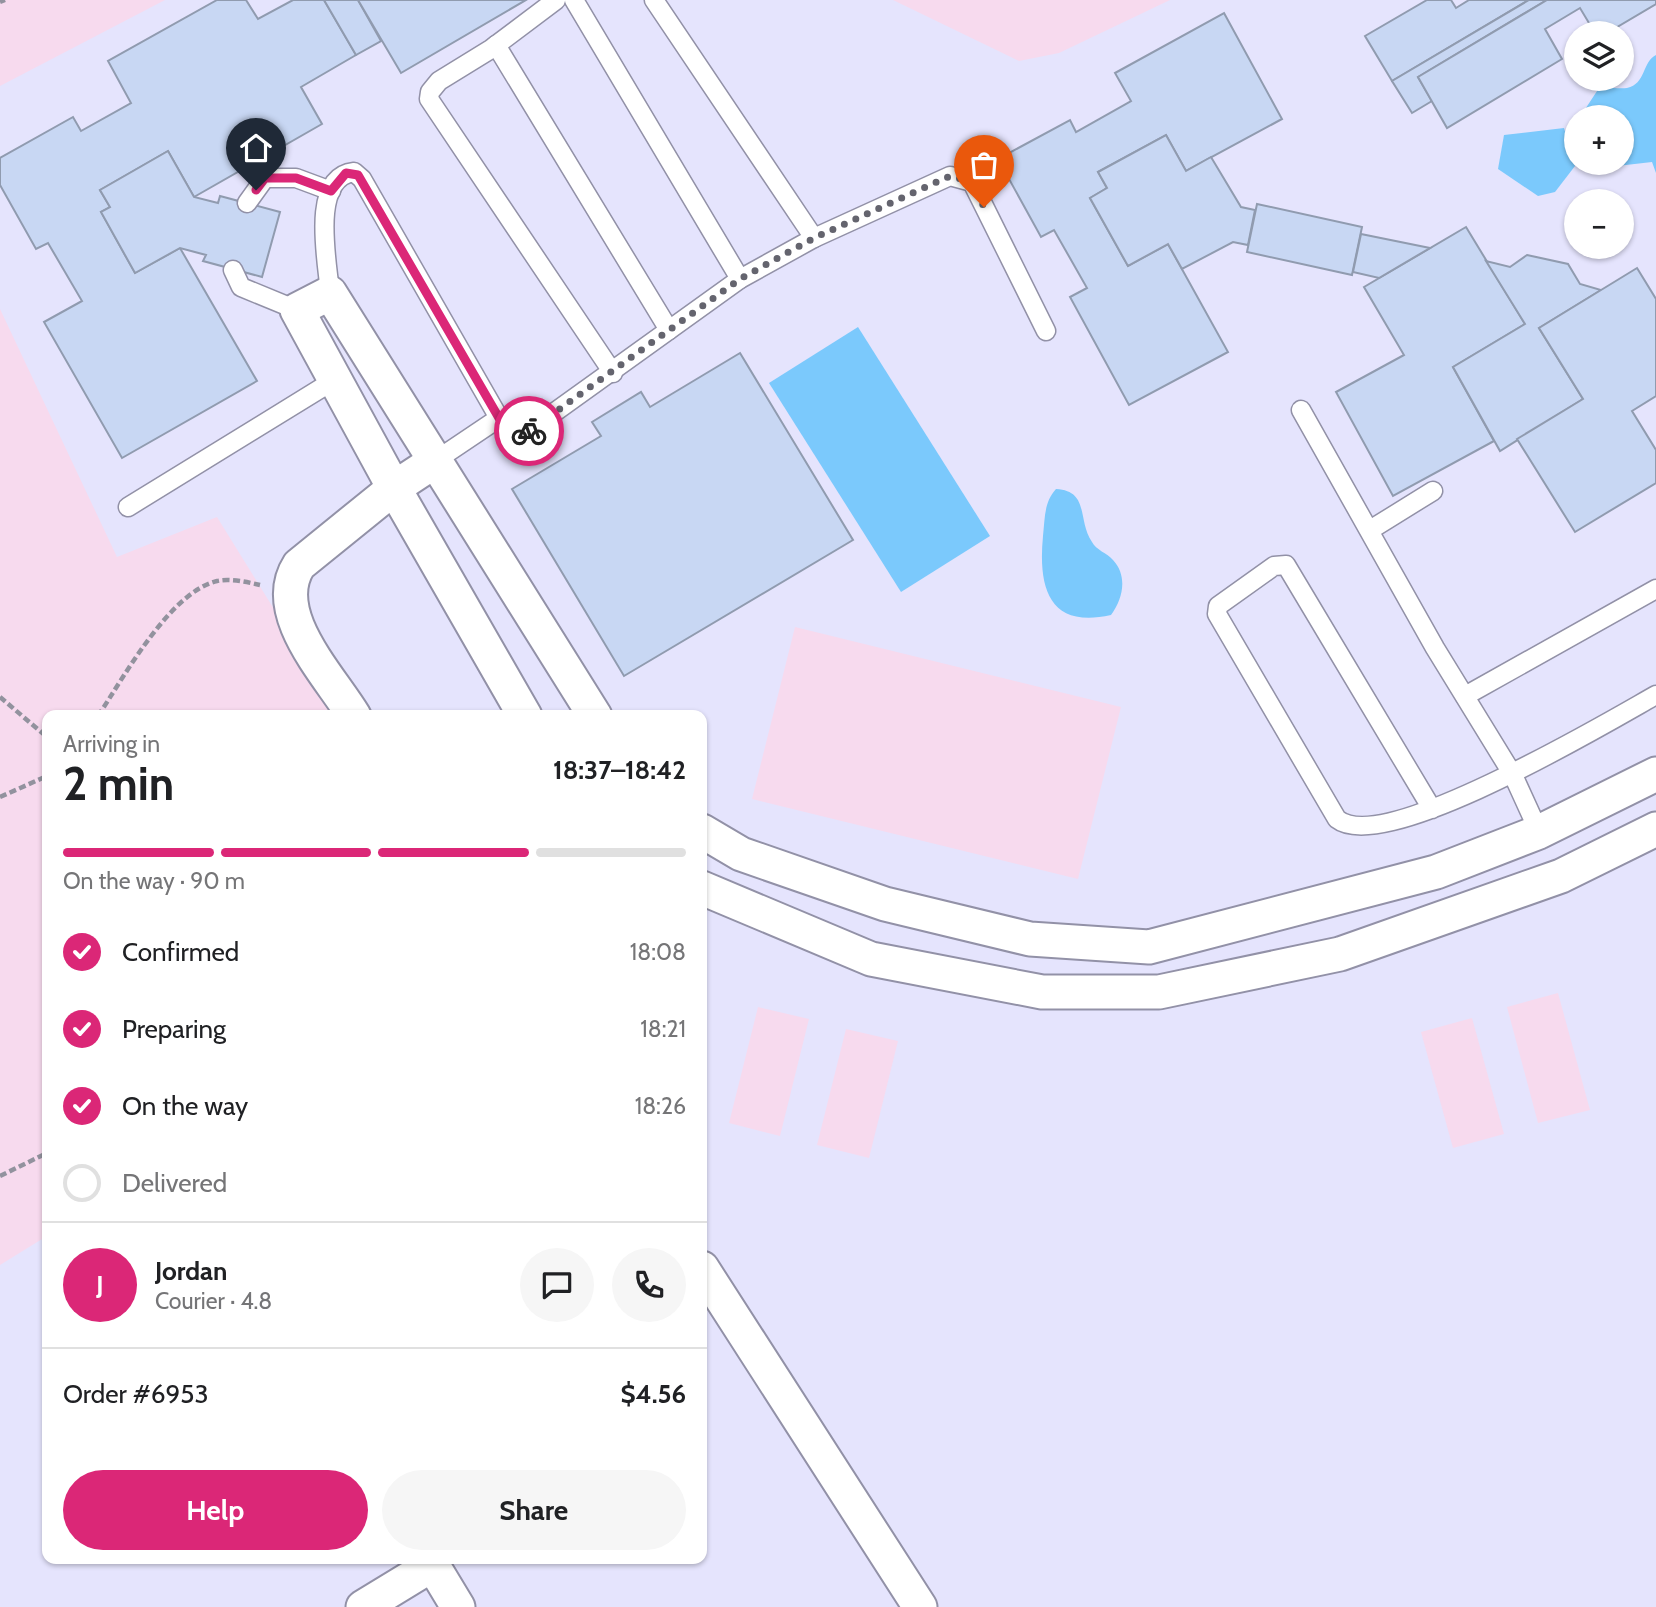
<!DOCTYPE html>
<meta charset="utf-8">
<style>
body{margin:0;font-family:Cabin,sans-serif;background:#f6f6f6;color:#202124;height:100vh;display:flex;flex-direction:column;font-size:26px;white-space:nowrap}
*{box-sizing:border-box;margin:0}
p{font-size:23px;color:#757577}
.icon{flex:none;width:38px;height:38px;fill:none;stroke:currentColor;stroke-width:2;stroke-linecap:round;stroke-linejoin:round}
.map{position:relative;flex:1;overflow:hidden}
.sheet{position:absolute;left:42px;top:710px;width:665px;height:854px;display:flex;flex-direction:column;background:#fff;border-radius:14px;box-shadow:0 2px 5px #0004}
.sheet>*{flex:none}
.fabs{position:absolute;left:1564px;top:21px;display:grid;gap:14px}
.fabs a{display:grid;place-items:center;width:70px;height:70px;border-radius:50%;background:#fff;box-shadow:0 2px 5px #0004;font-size:35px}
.pin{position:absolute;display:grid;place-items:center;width:60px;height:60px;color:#fff;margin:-72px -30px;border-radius:50% 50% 50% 0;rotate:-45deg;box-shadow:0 0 7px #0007}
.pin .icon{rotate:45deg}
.courier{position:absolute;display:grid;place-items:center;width:70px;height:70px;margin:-35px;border:5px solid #db2777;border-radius:50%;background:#fff;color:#222;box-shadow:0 2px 9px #0007}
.summary em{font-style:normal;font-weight:700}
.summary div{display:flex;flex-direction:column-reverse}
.summary{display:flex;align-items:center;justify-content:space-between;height:119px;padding:0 21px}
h1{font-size:46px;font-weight:700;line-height:52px}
.bar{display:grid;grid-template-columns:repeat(4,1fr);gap:10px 7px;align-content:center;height:84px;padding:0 21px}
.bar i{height:9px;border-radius:5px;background:#e0e0e0}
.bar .on{background:#db2777}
.bar p{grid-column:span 4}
.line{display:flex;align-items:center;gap:18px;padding:0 21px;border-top:2px solid #e0e0e0}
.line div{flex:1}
.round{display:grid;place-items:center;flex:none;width:74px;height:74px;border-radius:37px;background:#f6f6f6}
ol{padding:0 21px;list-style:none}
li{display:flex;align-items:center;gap:21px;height:77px}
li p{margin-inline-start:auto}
li .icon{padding:7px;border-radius:50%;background:#db2777;color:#fff;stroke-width:4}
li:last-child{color:#757577}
li i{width:38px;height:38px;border:4px solid #e0e0e0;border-radius:50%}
.cta{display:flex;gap:14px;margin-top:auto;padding:14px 21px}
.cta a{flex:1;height:80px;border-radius:42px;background:#db2777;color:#fff;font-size:28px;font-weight:700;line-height:80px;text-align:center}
.cta a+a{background:#f6f6f6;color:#202124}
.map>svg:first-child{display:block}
.built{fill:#e5e4fd;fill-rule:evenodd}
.green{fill:#f7daee}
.water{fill:#7bc9fc}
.building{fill:#c8d7f3;stroke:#909baf;stroke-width:2}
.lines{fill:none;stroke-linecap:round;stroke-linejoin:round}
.service-casing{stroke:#9291a7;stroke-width:21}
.minor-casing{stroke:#9291a7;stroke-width:37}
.path{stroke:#92929e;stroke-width:4.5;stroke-dasharray:7 3.5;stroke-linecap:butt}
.service{stroke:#fff;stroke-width:18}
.minor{stroke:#fff;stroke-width:33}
.done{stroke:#64646e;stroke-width:7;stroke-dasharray:0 12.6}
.route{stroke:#db2777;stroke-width:9}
</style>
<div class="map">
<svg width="1656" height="1607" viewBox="0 0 1656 1607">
<rect width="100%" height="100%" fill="#f0f0fe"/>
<path class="built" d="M0 0H1656V1607H0ZM1577 33H1622V79H1577ZM1577 117H1622V163H1577ZM1577 201H1622V247H1577ZM47 716H702V1559H47Z"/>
<g class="green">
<polygon points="0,0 165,0 0,86"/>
<polygon points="893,0 1170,0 1059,53 1019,61"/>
<polygon points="0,309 117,557 217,517 340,716 47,716 47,1236 0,1265"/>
<polygon points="795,627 1121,707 1078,879 752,799"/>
<polygon points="1558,993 1590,1110 1538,1123 1507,1007"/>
<polygon points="758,1007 809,1019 780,1136 729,1123"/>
<polygon points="1472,1018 1504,1134 1453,1148 1421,1032"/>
<polygon points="846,1029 898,1041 869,1158 817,1145"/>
</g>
<g class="water">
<path d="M1656 55V173L1652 162 1591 169 1589 163H1622V117H1580L1599 88C1608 87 1619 89 1627 88 1646 84 1642 62 1656 55Z"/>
<polygon points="1564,128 1575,166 1555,192 1538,196 1498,169 1504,135"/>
<polygon points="858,327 990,536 901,592 769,383"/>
<path d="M1056 489C1090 491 1077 520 1092 542 1096 550 1107 553 1113 560 1128 576 1123 599 1111 615 1049 629 1038 588 1043 536 1045 518 1044 502 1056 489Z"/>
</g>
<g class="building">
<polygon points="217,0 246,0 258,19 293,0 324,0 356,55 301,87 322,124 194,197 168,151 100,190 110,207 101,212 135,273 180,248 257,381 122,458 44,322 82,301 48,243 36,249 0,185 0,158 73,117 81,131 131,103 108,61"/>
<polygon points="324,0 358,0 381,41 356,55"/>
<polygon points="358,0 526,0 401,73"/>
<polygon points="1427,0 1451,0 1456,8 1469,0 1529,0 1392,81 1365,36"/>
<polygon points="1529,0 1547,0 1418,77 1432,101 1412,113 1392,81"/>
<polygon points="1547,0 1656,0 1656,4 1607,33 1595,33 1580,8 1545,29 1562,59 1447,128 1418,77"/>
<polygon points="1224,13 1282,119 1186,171 1166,135 1098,172 1107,188 1090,198 1128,266 1168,244 1228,352 1129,405 1070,297 1087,288 1054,230 1041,237 998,159 1070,120 1076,132 1131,101 1115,73"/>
<polygon points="1166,135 1186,171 1211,157 1241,207 1255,210 1248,245 1233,242 1182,269 1168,244 1128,266 1090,198 1107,188 1098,172"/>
<polygon points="168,151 194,197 218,203 220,196 280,212 262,277 203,261 206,255 180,248 135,273 101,212 110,207 100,190"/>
<polygon points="1257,204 1362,227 1352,275 1247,252"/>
<polygon points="1466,227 1525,324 1453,367 1494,441 1393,496 1336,392 1404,355 1364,287"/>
<polygon points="1361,234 1430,248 1379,278 1353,272"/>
<polygon points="1527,255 1568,264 1580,284 1601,290 1539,328 1583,399 1500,451 1453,367 1525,324 1486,261 1510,267"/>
<polygon points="1637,268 1656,299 1656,396 1632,411 1656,450 1656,483 1575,532 1517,439 1583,399 1539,328"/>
<polygon points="740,353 853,540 624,676 512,489 601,436 592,422 641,392 650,407"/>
</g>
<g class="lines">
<g class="service-casing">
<g id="service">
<polyline points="556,0 491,49 439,81 430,92 429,99 613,373"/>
<polyline points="574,0 740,279"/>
<polyline points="654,0 814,238"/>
<polyline points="496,45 669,330"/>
<polyline points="247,203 265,178 296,178 331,191"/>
<polyline points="233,270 241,287 297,310"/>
<path d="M330 293C328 265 309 177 354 172L362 179 499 418 510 430 527 432 740 279 814 238 950 176 972 182 1046 331"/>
<polyline points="1301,410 1435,648 1513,775 1539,832"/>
<polyline points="435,461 499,418"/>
<polyline points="128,507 336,379"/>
<polyline points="1370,530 1433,491"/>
<polyline points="1465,696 1656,589"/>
<path d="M1432 809 1286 565 1274 566 1218 606 1217 614 1337 819C1384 856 1606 723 1656 695"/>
</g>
</g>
<g class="minor-casing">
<g id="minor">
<path d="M354 716C329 675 268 613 299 565L394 488 435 461"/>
<polyline points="525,716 394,488 297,310 330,293 595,716"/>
<polyline points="702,831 741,854 885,904 1030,939 1149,947 1436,872 1539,832 1656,774"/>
<polyline points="702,888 871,959 1042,992 1159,992 1340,954 1561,876 1656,829"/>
<polyline points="702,1268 920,1607"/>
<polyline points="429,1559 458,1607"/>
<polyline points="363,1607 432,1565"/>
</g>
</g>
<g class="path">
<polyline points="0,2 5,0"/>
<polyline points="0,697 47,737"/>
<path d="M98 716C124 677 170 592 217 581 230 578 247 582 260 585"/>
<polyline points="0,797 47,776"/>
<polyline points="0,1176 47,1153"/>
</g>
<use href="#service" class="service"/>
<use href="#minor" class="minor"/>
</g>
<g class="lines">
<polyline class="done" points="529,431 740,279 814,238 950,176 972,182 984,207"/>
<polyline class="route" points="256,190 265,178 296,178 331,191 346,173 358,175 499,418 509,430 529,431"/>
</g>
</svg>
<div class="fabs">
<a><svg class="icon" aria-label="layers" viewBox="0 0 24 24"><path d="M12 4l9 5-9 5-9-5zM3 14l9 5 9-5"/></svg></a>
<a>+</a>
<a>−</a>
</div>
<div class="pin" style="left:984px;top:207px;background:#ea580c"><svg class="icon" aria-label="bag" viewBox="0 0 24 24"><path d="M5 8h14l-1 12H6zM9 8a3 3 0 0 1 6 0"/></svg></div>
<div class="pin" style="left:256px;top:190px;background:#1f2937"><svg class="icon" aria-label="home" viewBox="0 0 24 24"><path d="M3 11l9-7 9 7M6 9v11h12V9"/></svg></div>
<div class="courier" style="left:529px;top:431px"><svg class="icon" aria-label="bike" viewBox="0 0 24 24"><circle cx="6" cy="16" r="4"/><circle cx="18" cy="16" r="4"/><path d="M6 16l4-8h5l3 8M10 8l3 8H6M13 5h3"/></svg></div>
<section class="sheet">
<div class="summary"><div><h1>2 min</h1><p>Arriving in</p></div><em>18:37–18:42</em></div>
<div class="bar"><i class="on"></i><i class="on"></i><i class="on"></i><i></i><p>On the way · 90 m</p></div>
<ol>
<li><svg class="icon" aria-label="check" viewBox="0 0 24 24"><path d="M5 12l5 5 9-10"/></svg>Confirmed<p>18:08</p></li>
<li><svg class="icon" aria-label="check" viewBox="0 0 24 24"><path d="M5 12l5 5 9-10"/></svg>Preparing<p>18:21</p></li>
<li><svg class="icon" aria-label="check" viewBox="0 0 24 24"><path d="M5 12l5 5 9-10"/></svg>On the way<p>18:26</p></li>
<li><i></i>Delivered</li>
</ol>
<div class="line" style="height:126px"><b class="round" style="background:#db2777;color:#fff">J</b><div><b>Jordan</b><p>Courier · 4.8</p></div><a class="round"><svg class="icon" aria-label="chat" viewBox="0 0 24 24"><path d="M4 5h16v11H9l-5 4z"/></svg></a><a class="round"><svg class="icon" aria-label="phone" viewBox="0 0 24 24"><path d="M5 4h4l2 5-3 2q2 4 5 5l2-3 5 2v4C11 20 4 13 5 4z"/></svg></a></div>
<div class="line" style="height:91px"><div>Order #6953</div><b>$4.56</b></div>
<div class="cta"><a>Help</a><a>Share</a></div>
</section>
</div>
